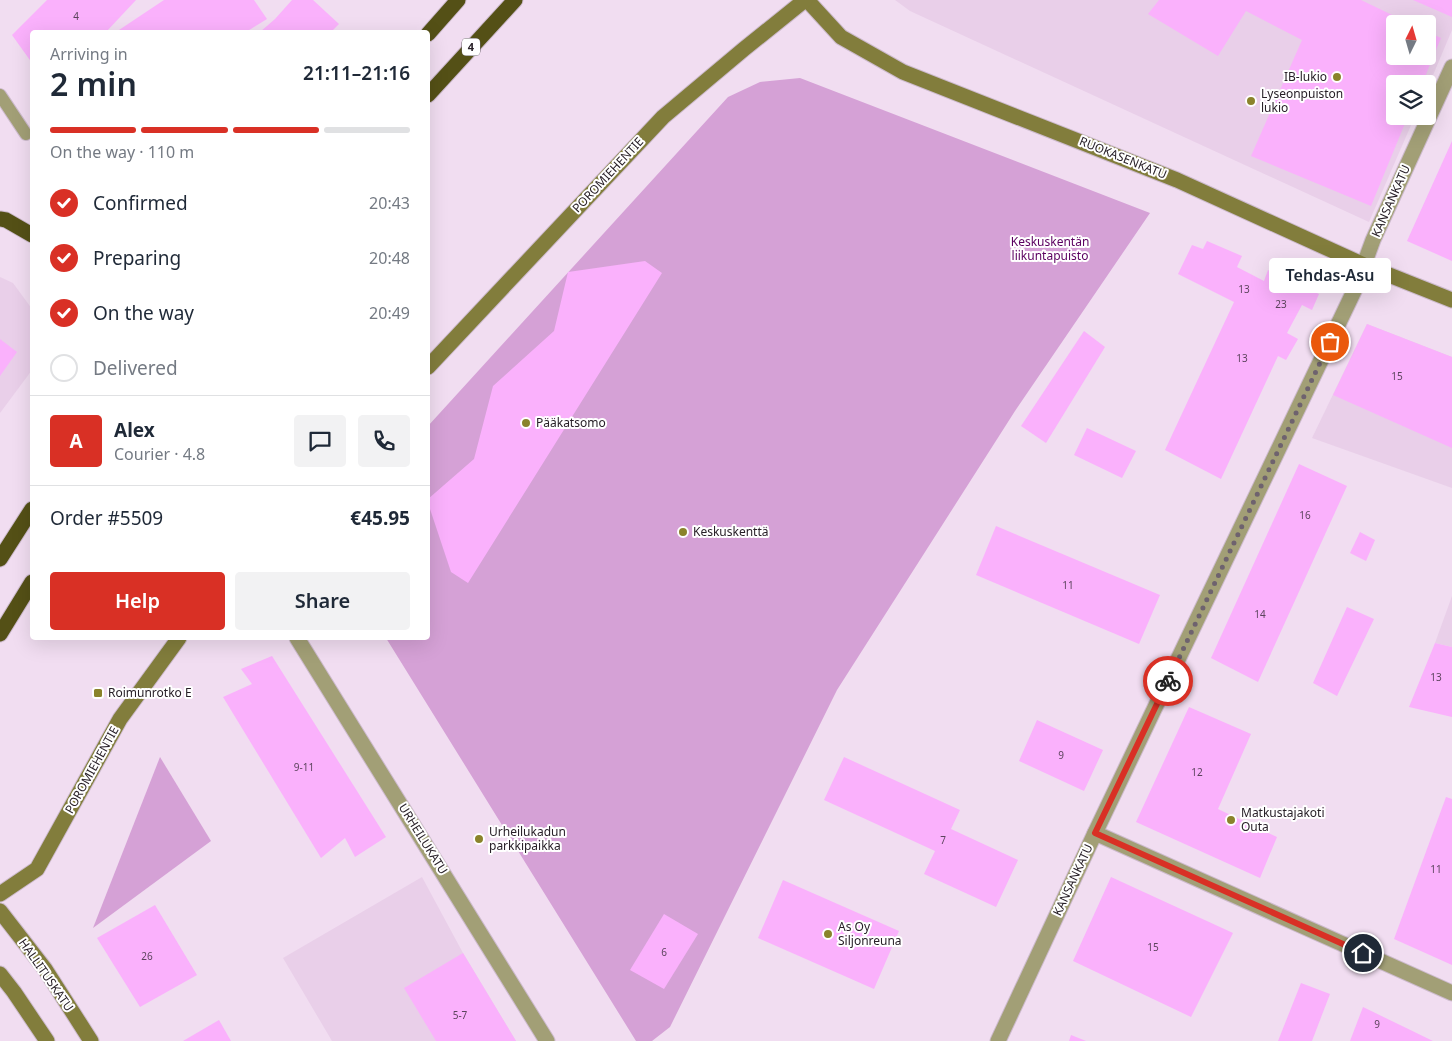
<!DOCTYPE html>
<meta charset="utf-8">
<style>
body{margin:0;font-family:"Noto Sans",sans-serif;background:#f2f2f3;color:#1f2937;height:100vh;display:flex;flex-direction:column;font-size:19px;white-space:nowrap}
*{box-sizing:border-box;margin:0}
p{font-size:16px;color:#747a83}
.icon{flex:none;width:28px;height:28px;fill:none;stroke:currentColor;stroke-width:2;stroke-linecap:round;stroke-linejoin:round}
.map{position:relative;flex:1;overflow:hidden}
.details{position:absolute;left:30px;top:30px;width:400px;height:610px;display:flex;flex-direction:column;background:#fff;border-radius:5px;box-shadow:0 5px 20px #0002}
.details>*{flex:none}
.needle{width:32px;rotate:5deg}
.controls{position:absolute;left:1386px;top:15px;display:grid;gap:10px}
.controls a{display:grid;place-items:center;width:50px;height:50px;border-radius:5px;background:#fff;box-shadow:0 5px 20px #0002;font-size:25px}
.pin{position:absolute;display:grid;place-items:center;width:42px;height:42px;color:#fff;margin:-21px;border:2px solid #fff;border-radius:50%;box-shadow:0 1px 5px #0007}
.courier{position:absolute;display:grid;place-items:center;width:50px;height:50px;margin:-25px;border:4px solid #d93025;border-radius:50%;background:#fff;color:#222;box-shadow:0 1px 6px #0007}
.bubble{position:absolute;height:35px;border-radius:5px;background:#fff;box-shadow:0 5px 20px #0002;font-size:16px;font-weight:600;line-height:35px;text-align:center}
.summary em{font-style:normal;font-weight:600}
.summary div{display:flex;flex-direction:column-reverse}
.summary{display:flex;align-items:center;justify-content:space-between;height:85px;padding:0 20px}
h1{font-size:32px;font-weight:600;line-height:38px}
.bar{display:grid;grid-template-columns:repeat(4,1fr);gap:8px 5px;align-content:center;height:60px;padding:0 20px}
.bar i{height:6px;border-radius:4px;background:#e0e1e3}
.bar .selected{background:#d93025}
.bar p{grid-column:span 4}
.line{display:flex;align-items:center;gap:12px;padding:0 20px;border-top:1px solid #e0e1e3}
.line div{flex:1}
.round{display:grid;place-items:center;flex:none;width:52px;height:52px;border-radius:5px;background:#f2f2f3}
ol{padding:0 20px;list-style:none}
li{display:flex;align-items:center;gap:15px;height:55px}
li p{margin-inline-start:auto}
li .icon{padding:5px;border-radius:50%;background:#d93025;color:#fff;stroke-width:4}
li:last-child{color:#747a83}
li i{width:28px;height:28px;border:2px solid #e0e1e3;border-radius:50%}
.primary-button{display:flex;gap:10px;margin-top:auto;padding:10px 20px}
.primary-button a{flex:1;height:58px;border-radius:5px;background:#d93025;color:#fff;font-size:20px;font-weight:600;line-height:58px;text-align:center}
.primary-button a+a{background:#f2f2f3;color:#1f2937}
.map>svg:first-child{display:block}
.built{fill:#e9cfe9;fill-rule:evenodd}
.green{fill:#d5a1d6}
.building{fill:#fab1fc}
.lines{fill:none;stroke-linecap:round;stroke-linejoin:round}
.lane-casing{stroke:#cdbbcd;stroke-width:14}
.street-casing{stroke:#cdbbcd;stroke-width:17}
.secondary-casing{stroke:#cdbbcd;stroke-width:17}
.highway-casing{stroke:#cdbbcd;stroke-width:17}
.lane{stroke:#a29f76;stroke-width:12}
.street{stroke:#a29f76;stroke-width:15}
.secondary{stroke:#827d3c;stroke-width:15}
.highway{stroke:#545016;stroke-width:15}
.done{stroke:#6e626e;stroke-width:5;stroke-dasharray:0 9}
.route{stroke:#d93025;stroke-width:6}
.poi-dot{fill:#8a832b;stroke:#fff;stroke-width:2}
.labels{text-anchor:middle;stroke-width:4;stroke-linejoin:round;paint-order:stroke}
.number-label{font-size:10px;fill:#5c445d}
.shield{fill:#fff;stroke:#686368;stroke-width:1}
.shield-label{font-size:11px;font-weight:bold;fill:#282028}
.poi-label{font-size:12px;fill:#282028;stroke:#fff;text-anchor:start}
.street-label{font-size:12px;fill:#282028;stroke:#fff}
.park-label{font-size:12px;fill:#5b0060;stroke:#fff}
</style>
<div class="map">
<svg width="1452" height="1041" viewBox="0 0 1452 1041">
<rect width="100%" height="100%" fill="#f1ddf1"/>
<g class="built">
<path d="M895 0H1452V30L1428 87V84H1395V116H1415L1369 222 910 11ZM1395 24H1428V56H1395Z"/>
<polygon points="0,277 13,283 32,309 32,370 0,413"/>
<polygon points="1367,324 1452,357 1452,488 1312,438"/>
<polygon points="1452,596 1452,647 1435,643"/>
<polygon points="422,877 463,953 516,1041 332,1041 283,958"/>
</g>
<g class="green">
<polygon points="800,78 1150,213 1015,411 837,690 670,1027 652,1041 636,1041 386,638 428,638 428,426 728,97 760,82"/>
<polygon points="160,757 211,841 93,928"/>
</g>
<g class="building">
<polygon points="47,0 136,0 106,32 32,32 32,63 12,35"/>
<polygon points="164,0 254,0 267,19 246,32 116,32"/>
<polygon points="292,0 313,0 339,24 331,32 260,32 275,19"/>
<polygon points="1159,0 1361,0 1411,24 1395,24 1395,56 1428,56 1428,32 1441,38 1422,84 1395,84 1395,116 1408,116 1371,206 1251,156 1302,40 1246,11 1218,56 1148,14"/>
<polygon points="1413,0 1452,0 1452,17"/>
<polygon points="1452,141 1452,261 1407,241"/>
<polygon points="1207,241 1242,256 1237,267 1264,281 1268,270 1319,294 1312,310 1302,305 1287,333 1298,339 1286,360 1278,356 1221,479 1165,450 1234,302 1178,274 1192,245 1203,249"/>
<polygon points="645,261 662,273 468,583 451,572 428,503 428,499 474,459 493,386 554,331 568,272"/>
<polygon points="1367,324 1452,357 1452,448 1333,395"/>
<polygon points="1084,331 1105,347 1046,443 1021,426"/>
<polygon points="0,339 17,352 0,376"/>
<polygon points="1087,428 1136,451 1122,478 1074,455"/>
<polygon points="1299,464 1347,486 1258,682 1211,658"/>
<polygon points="996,526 1160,595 1139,644 976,575"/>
<polygon points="1360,532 1375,540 1366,561 1350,553"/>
<polygon points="1347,607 1374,619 1337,696 1313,683"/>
<polygon points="1435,643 1452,647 1452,717 1409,707"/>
<polygon points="272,656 386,837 355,857 345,838 321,858 223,697 252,684 241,669"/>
<polygon points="1189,707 1251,734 1218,809 1277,837 1260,878 1136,822"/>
<polygon points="1037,720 1103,750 1084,791 1019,761"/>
<polygon points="844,757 960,810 951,829 1018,860 996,907 924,874 935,851 824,800"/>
<polygon points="1446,797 1452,799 1452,965 1394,939"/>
<polygon points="1111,877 1233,933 1191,1017 1073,961"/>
<polygon points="783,880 899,931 874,989 758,938"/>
<polygon points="155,905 197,975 140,1007 97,938"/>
<polygon points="664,914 698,934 664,989 630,970"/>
<polygon points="463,953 516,1041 436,1041 404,988"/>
<polygon points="1301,983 1330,994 1312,1041 1278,1041"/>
<polygon points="1363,1007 1433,1041 1350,1041"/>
<polygon points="219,1020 231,1041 183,1041"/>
<polygon points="1071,1035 1086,1041 1069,1041"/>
</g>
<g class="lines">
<g class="lane-casing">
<polyline id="lane" points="0,95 26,134"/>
</g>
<g class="street-casing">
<g id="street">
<polyline points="297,638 547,1041"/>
<polyline points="1095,833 1452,993"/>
<polyline points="998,1041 1095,833 1355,289 1373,240 1452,67"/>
</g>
</g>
<g class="secondary-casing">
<g id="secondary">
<polyline points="807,0 841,37 903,72 1177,180 1364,265 1452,300"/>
<polyline points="428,367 663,117 744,49 805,0"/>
<polyline points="0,894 37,869 120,719 179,638"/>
<polyline points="0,911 45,969 91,1041"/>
<polyline points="0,974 14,992 47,1041"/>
</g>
</g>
<g class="highway-casing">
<g id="highway">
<polyline points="428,34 458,0"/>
<polyline points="428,95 515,0"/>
<polyline points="0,219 6,220 32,235"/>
<polyline points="0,559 32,509"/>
<polyline points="0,634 32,582"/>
</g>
</g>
<use href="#lane" class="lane"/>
<use href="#street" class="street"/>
<use href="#secondary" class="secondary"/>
<use href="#highway" class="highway"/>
</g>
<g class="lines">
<polyline class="done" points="1168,681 1330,342"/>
<polyline class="route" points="1168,681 1095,833 1363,953"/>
</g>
<g class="poi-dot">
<circle cx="1337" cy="77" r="5"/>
<circle cx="1251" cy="101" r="5"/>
<circle cx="526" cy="423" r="5"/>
<circle cx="683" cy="532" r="5"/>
<rect x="93" y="688" width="10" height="10" rx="2.5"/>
<circle cx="1231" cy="820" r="5"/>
<circle cx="479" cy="839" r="5"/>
<circle cx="828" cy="934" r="5"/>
</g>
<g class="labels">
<g class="number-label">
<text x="76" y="20">4</text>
<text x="1244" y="293">13</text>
<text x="1281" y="308">23</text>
<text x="1242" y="362">13</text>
<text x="1397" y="380">15</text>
<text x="1305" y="519">16</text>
<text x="1068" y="589">11</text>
<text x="1260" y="618">14</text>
<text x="1436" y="681">13</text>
<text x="1061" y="759">9</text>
<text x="304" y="771">9-11</text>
<text x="1197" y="776">12</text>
<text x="943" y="844">7</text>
<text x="1436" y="873">11</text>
<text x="1153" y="951">15</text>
<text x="664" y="956">6</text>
<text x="147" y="960">26</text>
<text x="460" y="1019">5-7</text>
<text x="1377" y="1028">9</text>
</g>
<rect class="shield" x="462" y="38.5" width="18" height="17" rx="4"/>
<g class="shield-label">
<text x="471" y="51">4</text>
</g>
<g class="poi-label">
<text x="1327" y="81" text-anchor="end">IB-lukio</text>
<text x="1261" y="98">Lyseonpuiston<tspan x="1261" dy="14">lukio</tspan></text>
<text x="536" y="427">Pääkatsomo</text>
<text x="693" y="536">Keskuskenttä</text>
<text x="108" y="697">Roimunrotko E</text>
<text x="1241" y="817">Matkustajakoti<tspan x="1241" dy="14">Outa</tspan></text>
<text x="489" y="836">Urheilukadun<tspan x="489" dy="14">parkkipaikka</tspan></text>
<text x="838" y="931">As Oy<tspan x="838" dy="14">Siljonreuna</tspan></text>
</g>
<g class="street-label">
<text transform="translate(1123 158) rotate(22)" y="4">RUOKASENKATU</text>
<text transform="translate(608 175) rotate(-47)" y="4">POROMIEHENTIE</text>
<text transform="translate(1391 201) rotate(-66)" y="4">KANSANKATU</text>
<text transform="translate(92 770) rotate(-61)" y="4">POROMIEHENTIE</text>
<text transform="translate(423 839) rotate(58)" y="4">URHEILUKATU</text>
<text transform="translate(1073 880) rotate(-65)" y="4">KANSANKATU</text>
<text transform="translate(46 975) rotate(55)" y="4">HALLITUSKATU</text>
</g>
<g class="park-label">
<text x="1050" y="246">Keskuskentän<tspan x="1050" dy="14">liikuntapuisto</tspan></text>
</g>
</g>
</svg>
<div class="controls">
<a><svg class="needle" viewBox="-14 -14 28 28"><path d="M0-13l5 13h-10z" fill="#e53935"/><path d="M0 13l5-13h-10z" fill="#747a83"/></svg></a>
<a><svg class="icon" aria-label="layers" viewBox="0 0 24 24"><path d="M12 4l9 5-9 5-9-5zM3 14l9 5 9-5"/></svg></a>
</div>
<div class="pin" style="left:1330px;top:342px;background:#ea580c"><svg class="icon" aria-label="bag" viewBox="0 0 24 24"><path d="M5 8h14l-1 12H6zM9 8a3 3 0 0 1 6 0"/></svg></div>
<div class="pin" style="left:1363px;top:953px;background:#1f2937"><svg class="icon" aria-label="home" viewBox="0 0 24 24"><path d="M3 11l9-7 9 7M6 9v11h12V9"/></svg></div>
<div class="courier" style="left:1168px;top:681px"><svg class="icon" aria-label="bike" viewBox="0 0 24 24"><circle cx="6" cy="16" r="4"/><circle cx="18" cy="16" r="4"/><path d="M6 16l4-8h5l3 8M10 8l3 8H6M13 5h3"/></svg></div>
<div class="bubble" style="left:1269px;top:258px;width:122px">Tehdas-Asu</div>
<section class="details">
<div class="summary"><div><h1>2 min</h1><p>Arriving in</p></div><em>21:11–21:16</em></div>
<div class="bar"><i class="selected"></i><i class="selected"></i><i class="selected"></i><i></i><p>On the way · 110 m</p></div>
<ol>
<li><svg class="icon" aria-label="check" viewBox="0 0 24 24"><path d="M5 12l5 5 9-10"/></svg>Confirmed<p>20:43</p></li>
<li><svg class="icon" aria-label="check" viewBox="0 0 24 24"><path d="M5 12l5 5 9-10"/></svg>Preparing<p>20:48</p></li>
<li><svg class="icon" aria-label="check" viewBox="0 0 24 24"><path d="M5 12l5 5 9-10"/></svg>On the way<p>20:49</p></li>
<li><i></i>Delivered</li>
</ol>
<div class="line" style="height:90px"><b class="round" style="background:#d93025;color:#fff">A</b><div><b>Alex</b><p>Courier · 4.8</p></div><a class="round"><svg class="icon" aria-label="chat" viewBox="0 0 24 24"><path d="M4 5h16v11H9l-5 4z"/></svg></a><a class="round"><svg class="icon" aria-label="phone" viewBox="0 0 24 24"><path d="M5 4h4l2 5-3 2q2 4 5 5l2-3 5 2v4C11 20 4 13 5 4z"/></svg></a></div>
<div class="line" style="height:65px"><div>Order #5509</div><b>€45.95</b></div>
<div class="primary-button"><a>Help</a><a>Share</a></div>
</section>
</div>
